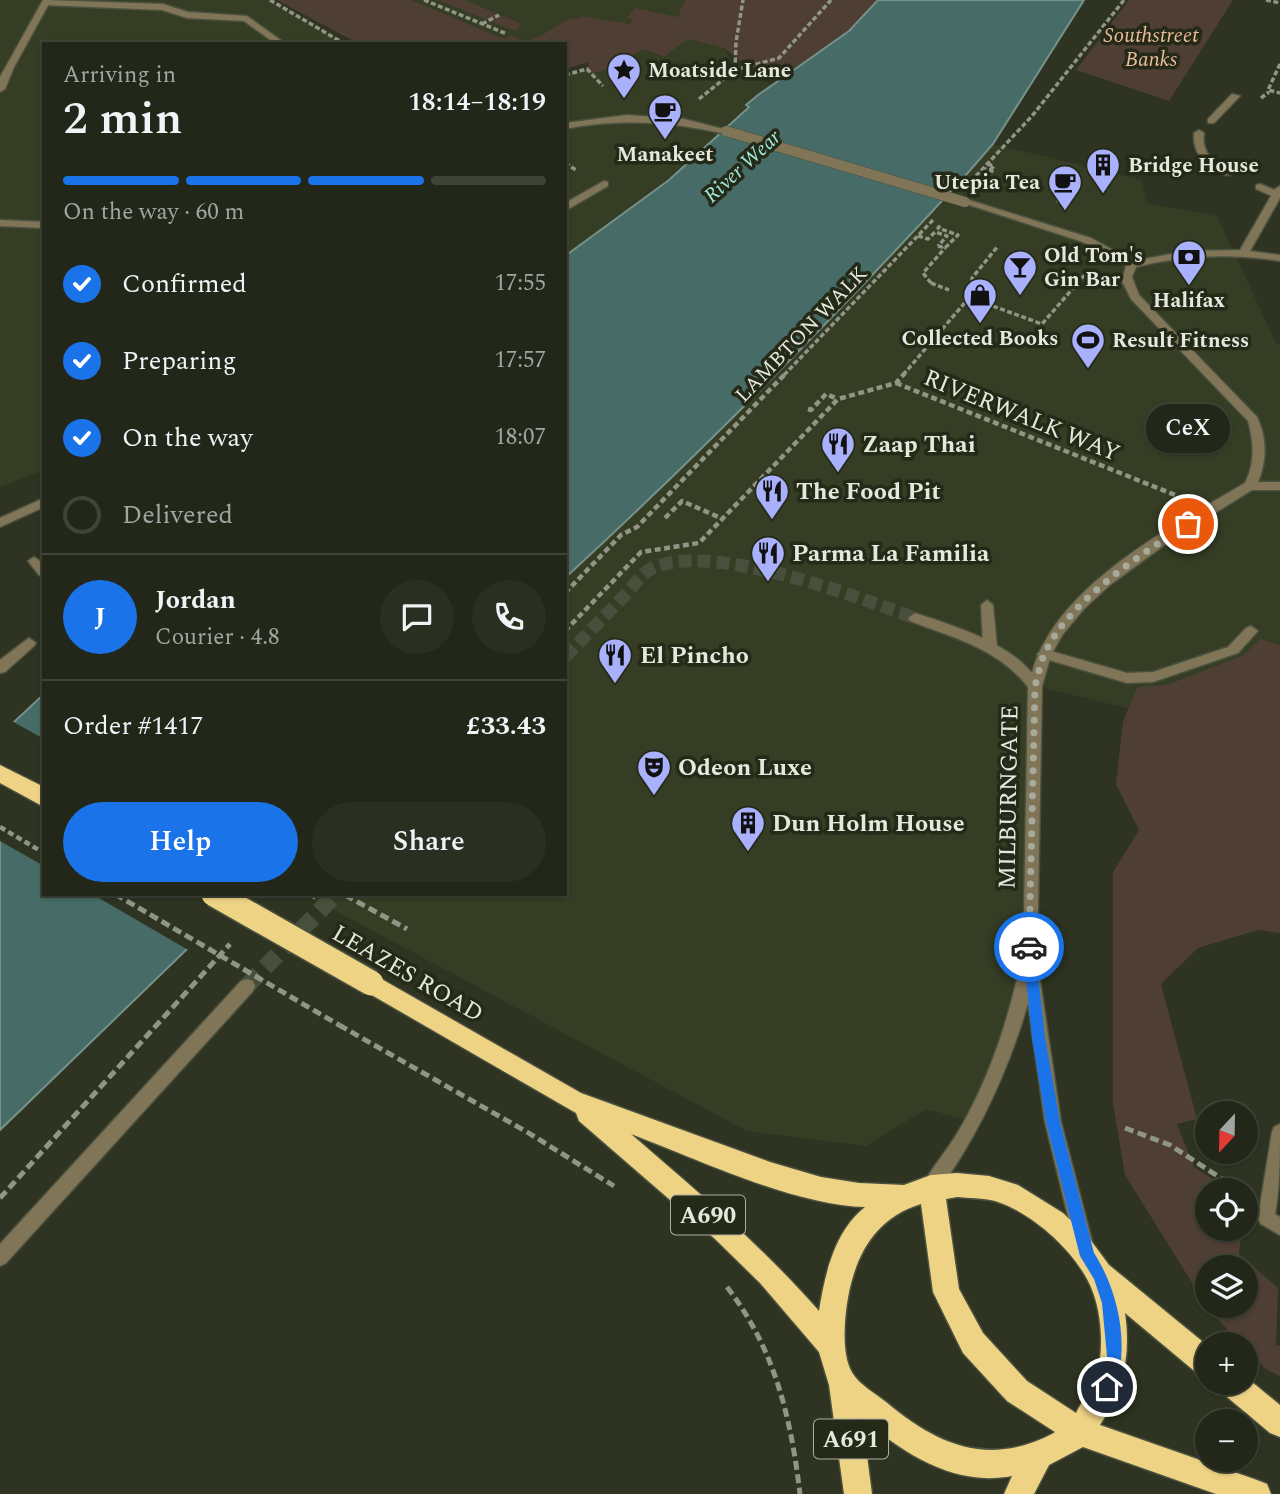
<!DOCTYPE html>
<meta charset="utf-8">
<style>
body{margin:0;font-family:Spectral,serif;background:#2a2f22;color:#f1f3f6;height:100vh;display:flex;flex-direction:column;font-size:26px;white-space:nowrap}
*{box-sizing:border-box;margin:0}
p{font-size:23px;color:#a2a5a2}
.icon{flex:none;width:38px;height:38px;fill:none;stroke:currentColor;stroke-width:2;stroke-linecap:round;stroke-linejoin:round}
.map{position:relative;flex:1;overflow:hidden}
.details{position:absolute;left:42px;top:42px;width:525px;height:854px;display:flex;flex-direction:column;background:#222719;border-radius:0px;box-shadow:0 2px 5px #0004,0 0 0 2px #3f4438}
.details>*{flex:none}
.needle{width:46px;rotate:202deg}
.controls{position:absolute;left:1195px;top:1101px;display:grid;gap:14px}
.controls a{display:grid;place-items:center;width:63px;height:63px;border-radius:50%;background:#222719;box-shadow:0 2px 5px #0004,0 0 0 2px #3f4438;font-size:35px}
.pin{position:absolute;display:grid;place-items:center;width:60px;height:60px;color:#fff;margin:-30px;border:4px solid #fff;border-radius:50%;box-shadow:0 2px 7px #0007}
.courier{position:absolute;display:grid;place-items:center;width:70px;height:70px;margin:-35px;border:5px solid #1a73e8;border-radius:50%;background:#fff;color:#222;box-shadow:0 2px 9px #0007}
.bubble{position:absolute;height:49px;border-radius:24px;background:#222719;box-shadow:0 2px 5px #0004,0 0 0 2px #3f4438;font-size:23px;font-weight:600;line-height:49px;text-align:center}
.head em{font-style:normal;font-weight:600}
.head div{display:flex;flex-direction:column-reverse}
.head{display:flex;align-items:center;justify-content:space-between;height:119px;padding:0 21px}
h1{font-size:46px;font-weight:600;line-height:52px}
.bar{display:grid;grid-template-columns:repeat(4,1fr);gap:10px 7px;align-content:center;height:84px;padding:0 21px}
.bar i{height:9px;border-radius:5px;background:#3f4438}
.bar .on{background:#1a73e8}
.bar p{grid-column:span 4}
.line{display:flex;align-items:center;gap:18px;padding:0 21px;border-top:2px solid #3f4438}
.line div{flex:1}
.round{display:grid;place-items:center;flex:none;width:74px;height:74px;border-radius:37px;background:#2a2f22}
ol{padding:0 21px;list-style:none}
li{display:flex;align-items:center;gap:21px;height:77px}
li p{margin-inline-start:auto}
li .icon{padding:7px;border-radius:50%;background:#1a73e8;color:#fff;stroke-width:4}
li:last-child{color:#a2a5a2}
li i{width:38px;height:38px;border:4px solid #3f4438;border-radius:50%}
.primary-button{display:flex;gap:14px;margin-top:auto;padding:14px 21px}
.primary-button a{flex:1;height:80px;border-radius:42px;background:#1a73e8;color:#fff;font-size:28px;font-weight:600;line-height:80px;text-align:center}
.primary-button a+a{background:#2a2f22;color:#f1f3f6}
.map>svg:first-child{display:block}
.built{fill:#353d24}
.green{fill:#4e3e33;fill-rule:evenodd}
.water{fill:#476b66;stroke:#76918a;stroke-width:2}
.pier{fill:#2e3421}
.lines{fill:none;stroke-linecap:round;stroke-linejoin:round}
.street-tunnel-far1{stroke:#494f3d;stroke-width:13;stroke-dasharray:13 6;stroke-linecap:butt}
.street-tunnel{stroke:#494f3d;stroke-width:17;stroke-dasharray:17 9;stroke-linecap:butt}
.lane-casing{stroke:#4b513f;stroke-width:3}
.street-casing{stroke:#4b513f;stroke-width:3}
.highway-casing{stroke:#4b513f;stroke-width:3}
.path-far2{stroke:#909586;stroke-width:3.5;stroke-dasharray:5 2.5;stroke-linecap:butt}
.path-far1{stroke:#909586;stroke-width:4.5;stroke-dasharray:6 3.5;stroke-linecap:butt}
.path{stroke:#909586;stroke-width:5;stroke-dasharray:9 4.5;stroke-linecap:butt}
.lane{fill:#807557;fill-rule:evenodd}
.street{fill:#807557;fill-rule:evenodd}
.highway{fill:#efd385;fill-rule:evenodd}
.street-bridge-casing{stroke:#4b513f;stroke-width:11;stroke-linecap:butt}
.highway-bridge-casing{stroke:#4b513f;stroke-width:28;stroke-linecap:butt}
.path-bridge{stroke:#909586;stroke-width:5;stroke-dasharray:9 4.5;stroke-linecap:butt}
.street-bridge{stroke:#807557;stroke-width:10}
.highway-bridge{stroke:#efd385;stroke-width:25}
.route{fill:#1a73e8}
.done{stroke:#a5aa9b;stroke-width:7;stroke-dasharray:0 12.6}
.labels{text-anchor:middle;stroke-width:7;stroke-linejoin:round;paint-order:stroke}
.far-park-label{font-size:21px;font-style:italic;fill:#eabc99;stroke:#242a17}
.far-poi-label{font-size:21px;font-weight:bold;fill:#e5e9dd;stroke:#242a17;text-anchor:start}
.far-water-label{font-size:21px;font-style:italic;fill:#a0e7dd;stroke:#242a17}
.far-street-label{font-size:21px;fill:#e5e9dd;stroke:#242a17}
.shield{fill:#242a17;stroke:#abb0a2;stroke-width:2}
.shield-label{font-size:23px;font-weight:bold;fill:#e5e9dd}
.street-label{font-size:24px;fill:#e5e9dd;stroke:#242a17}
.poi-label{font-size:24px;font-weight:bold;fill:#e5e9dd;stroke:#242a17;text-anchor:start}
</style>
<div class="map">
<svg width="1280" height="1494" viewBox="0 0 1280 1494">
<rect width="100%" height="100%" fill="#2e3421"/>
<g class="built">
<polygon points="0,0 270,0 306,19 345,44 44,44 44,470 0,487"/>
<polygon points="277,0 686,0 678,10 682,12 678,17 628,18 633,19 587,63 565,69 565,44 359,44"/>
<polygon points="688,39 724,48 731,60 727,70 771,84 669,180 565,256 565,75 587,69 590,75 618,65 643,49 664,57"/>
<polygon points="993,144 1142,180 1146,203 1217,216 1276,343 1280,345 1280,745 1035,686 1029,960 974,1122 926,1109 866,1146 747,1131 304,894 565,894 565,578 659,491 765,385 902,244"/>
</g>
<g class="green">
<polygon points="277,0 411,0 504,39 512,35 524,42 542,35 570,18 575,20 583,16 629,24 633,19 627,18 635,8 678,17 681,12 678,11 686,0 878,0 849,31 781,77 746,65 724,48 688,39 664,57 643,49 618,65 590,75 587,69 589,62 565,69 565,44 359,44"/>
<polygon points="438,0 465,0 522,24 515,31"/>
<polygon points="1129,0 1233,0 1169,101 1076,70"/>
<path d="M1260 639 1280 645V933L1258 930 1198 948 1161 984 1197 1119 1177 1124 1194 1167 1230 1190H1208V1228L1242 1229 1239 1254 1278 1288 1276 1345 1280 1346V1376L1266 1369 1246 1349V1344H1241L1209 1310 1125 1175 1113 1104V872L1139 830 1116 784 1123 722 1137 687 1167 685 1244 655ZM1246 1267V1306H1208V1267Z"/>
</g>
<g class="water">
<path d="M878 0H1084L993 144 965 176C837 315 704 450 565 578V256L669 180 749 107 746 105 758 95 849 31Z"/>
<polygon points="44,694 44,894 244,894 0,1130 0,731 14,722"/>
</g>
<g class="pier">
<polygon points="10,720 44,739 44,866 0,841 0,726"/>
<polygon points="92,894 247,894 190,951"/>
</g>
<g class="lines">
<path class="street-tunnel-far1" d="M565 657C585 636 605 616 625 595 633 587 641 574 651 569 708 540 855 596 915 618"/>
<polyline class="street-tunnel" points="247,986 336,894"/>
<g class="lane-casing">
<g id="lane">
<polygon points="46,0 163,4 188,12 247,16 286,44 276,44 244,21 187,18 162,10 43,5 42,3"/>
<polygon points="1232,94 1240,96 1214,123 1208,123 1208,119"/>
<path d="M1199 130 1204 133C1201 154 1214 162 1231 171V175C1209 176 1192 153 1194 133Z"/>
<polygon points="1260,184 1280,192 1280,196 1272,196 1256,189 1256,185"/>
<polygon points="34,557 44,564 44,576 39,575 28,561"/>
<polygon points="987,600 993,605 997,647 990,652 983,647 981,605"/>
<polygon points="1251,626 1258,631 1238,653 1153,682 1127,683 1039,657 1037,654 1044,649 1127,673 1153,672 1228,647 1246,628"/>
<polygon points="29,638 36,643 34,646 5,672 0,673 0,660"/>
<path d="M1280 1124C1280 1155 1280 1195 1273 1224L1267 1226 1261 1224 1258 1218 1272 1132 1274 1127Z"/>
</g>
</g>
<g class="street-casing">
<g id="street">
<polygon points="43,0 51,0 14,67 5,89 0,92 0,77"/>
<path d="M627 115 684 119 731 131 726 134C671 122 621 118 565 129V123Z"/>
<polygon points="604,181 608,182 608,186 565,211 565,203"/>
<path d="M1280 186V198L1250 251 1280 255V261C1231 253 1184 255 1136 267L1132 277 1139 295 1257 417C1267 438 1267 461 1258 482H1280V490H1252L1170 541 1110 585 1084 609 1063 634 1051 655 1042 686 1037 960 1061 1122 1093 1245 1090 1251 1084 1254 1078 1251 1075 1245 1045 1122 1028 1003C1008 1072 979 1134 937 1193L931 1195 925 1193 922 1187C931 1168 947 1151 958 1132 987 1083 1005 1030 1018 975L1023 969 1028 687C997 648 956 639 910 621L908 618 915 613C952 625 1007 642 1032 673 1055 586 1173 526 1245 483 1255 463 1254 443 1248 421L1131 299 1122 281 1126 266 1083 242 960 202 969 200 1091 238 1133 261 1187 251 1240 250 1275 189Z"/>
<polygon points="0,220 44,222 44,228 0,226"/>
<polygon points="44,498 44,507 0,527 0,518"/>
<polygon points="247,979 253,981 255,986 253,991 6,1263 0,1266 0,1244 241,981"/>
<polygon points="1267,1210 1280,1217 1280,1235 1261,1224 1258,1218 1261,1212"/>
</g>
</g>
<g class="highway-casing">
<g id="highway">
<polygon points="0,765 44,787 44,807 0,783"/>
<path d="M371 973 581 1093 770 1162 821 1177 859 1183 904 1185 931 1175 957 1173 989 1176 1018 1185 1063 1213 1089 1238 1109 1265 1208 1346V1378L1198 1374 1125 1313C1131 1355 1124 1389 1100 1425L1257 1480 1267 1484 1271 1494H1216L1083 1447 1049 1465 1034 1494H1004L1012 1476C955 1487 904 1454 862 1418L872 1494H844L829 1385 819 1352 760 1283 714 1238 579 1121 576 1113 363 990 359 983 363 976ZM631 1134C697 1159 796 1206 865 1207 834 1232 825 1274 819 1311 762 1246 697 1191 631 1134ZM957 1197C969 1198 983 1198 995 1201 1031 1212 1074 1250 1090 1285 1102 1311 1104 1348 1097 1375 1093 1389 1082 1400 1076 1413L1027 1381 983 1333 959 1289 946 1199ZM921 1204 933 1292 963 1353 1007 1401 1055 1432 1052 1434C988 1467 937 1445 886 1402 876 1394 860 1385 853 1374 844 1360 844 1338 845 1322 849 1270 867 1220 921 1204Z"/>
<polygon points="1246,1377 1280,1405 1280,1437 1270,1433 1221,1392 1217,1382 1246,1382"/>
</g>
</g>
<g class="path-far2">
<polyline points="270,0 345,44"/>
<polyline points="424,0 507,34"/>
<polyline points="1266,0 1280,3"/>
<polyline points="482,24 499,15"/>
<polyline points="1280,64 1268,90 1280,93"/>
<polyline points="735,70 736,42 743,0"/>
<polyline points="565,75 587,69 603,86"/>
<polyline points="1261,98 1269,92"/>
<polyline points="699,99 735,70 779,58 831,0"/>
<polyline points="565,163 576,170"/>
<polyline points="983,172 985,169 992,171 984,180"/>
<polyline points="976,176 1032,116 1124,0"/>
<polyline points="980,181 994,166 987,164"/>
<polyline points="1057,202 1068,186 1072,187"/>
<polyline points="918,236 928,239 935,232 947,236 938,246"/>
<polyline points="938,246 945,248 958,235 938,228 942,224"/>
<polyline points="931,283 923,273 945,248"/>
<polyline points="931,283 949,290"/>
<polyline points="979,301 1042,324 1088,271"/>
<polyline points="784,375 933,220"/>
<polyline points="903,375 974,292 972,278 998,246"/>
</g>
<g class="path-far1">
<polyline points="896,383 1175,495"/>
<polyline points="808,409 811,410 826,394 838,399"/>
<polyline points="665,518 682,501 723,519"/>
<polyline points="565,593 621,535 637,527 786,373"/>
<polyline points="565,631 641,552 699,543 838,399 896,383 905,373"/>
<polyline points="0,827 44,853"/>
</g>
<g class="path">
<polyline points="345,895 407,929"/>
<polyline points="312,898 316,894"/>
<polyline points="339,1025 527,1132 614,1186"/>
<polyline points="1125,1128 1170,1145 1239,1190"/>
<polyline points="0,1198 230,944"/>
<path d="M727 1287C775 1349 791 1418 800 1494"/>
</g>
<use href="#lane" class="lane"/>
<use href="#street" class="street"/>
<use href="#highway" class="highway"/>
<g class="street-bridge-casing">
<polyline id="street-bridge" points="726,131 965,202"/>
</g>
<g class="highway-bridge-casing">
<polyline id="highway-bridge" points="214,894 371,983"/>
</g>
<polyline class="path-bridge" points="115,894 339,1025"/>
<use href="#street-bridge" class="street-bridge"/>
<use href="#highway-bridge" class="highway-bridge"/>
</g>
<path class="route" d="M1029 942 1035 947 1045 1038 1060 1122 1094 1253C1119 1292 1131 1348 1113 1393L1107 1395 1102 1393 1100 1387 1107 1356 1102 1303 1094 1279 1080 1256 1046 1122 1032 1038 1023 947Z"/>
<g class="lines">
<path class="done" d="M1029 947 1035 686C1038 676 1040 664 1044 655 1067 602 1141 554 1188 524"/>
</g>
<defs>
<g id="sight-pin" transform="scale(1.75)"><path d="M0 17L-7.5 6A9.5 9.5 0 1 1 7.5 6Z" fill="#a9b0fc" stroke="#242a17"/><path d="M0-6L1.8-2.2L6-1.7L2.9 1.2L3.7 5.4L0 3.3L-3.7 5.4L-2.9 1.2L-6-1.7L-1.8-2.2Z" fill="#111"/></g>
<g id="cafe-pin" transform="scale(1.75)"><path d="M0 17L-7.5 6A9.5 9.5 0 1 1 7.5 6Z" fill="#a9b0fc" stroke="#242a17"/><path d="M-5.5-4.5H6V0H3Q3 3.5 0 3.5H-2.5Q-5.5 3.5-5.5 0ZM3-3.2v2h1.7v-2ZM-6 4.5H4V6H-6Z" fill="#111"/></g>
<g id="building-pin" transform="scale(1.75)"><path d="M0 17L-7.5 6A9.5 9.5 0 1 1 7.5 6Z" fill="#a9b0fc" stroke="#242a17"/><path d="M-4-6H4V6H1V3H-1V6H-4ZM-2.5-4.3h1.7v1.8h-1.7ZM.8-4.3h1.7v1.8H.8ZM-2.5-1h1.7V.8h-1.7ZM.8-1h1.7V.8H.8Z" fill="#111"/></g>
<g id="bank-pin" transform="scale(1.75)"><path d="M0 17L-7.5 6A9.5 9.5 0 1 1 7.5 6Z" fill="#a9b0fc" stroke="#242a17"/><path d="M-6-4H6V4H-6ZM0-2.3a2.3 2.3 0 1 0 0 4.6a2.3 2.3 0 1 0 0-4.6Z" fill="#111"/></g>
<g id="bar-pin" transform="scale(1.75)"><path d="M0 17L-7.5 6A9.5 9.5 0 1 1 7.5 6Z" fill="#a9b0fc" stroke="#242a17"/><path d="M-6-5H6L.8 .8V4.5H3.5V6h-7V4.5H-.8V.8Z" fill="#111"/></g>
<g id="shop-pin" transform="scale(1.75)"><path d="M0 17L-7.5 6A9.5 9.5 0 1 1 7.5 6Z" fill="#a9b0fc" stroke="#242a17"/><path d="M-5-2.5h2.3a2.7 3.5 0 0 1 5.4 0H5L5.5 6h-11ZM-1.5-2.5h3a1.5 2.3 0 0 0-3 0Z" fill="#111"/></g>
<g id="stadium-pin" transform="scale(1.75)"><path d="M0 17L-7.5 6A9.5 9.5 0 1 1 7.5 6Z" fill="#a9b0fc" stroke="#242a17"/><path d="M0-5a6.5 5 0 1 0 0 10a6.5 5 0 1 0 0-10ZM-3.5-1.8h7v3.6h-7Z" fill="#111"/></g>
<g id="restaurant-pin" transform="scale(1.75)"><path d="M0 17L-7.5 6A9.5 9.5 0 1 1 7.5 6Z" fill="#a9b0fc" stroke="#242a17"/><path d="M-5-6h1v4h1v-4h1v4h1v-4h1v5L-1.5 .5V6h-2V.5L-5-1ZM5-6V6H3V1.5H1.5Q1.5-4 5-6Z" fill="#111"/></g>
<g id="theatre-pin" transform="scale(1.75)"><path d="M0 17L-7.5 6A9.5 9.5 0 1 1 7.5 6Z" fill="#a9b0fc" stroke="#242a17"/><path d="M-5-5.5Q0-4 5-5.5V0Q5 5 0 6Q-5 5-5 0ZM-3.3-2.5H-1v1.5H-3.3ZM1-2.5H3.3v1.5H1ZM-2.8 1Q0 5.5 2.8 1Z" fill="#111"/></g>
</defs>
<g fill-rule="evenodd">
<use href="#sight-pin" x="624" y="70"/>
<use href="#cafe-pin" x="665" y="111"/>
<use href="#building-pin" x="1103" y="165"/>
<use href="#cafe-pin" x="1065" y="182"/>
<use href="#bank-pin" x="1189" y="257"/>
<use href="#bar-pin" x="1020" y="267"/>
<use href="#shop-pin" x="980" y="295"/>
<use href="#stadium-pin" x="1088" y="340"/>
<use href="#restaurant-pin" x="838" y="444"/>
<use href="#restaurant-pin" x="772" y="491"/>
<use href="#restaurant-pin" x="768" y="553"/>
<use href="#restaurant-pin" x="615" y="655"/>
<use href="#theatre-pin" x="654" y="767"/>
<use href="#building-pin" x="748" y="823"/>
</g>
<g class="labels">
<g class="far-park-label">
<text x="1151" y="42">Southstreet<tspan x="1151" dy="24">Banks</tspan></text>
</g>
<g class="far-poi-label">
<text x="648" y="77">Moatside Lane</text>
<text x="665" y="161" text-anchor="middle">Manakeet</text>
<text x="1128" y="172">Bridge House</text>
<text x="1040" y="189" text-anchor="end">Utepia Tea</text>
<text x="1044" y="262">Old Tom's<tspan x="1044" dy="24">Gin Bar</tspan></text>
<text x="1189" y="307" text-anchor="middle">Halifax</text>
<text x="980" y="345" text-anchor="middle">Collected Books</text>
<text x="1112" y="347">Result Fitness</text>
</g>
<g class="far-water-label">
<text transform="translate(742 166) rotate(-43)" y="7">River Wear</text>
</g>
<g class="far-street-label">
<text transform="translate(801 334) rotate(-46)" y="7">LAMBTON WALK</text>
</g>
<g class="shield">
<rect x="671" y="1195.5" width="74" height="39" rx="5"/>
<rect x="814" y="1419.5" width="74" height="39" rx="5"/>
</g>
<g class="shield-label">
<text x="708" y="1223">A690</text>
<text x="851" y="1447">A691</text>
</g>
<g class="street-label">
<text transform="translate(1022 415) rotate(22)" y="8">RIVERWALK WAY</text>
<text transform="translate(1008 797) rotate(-89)" y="8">MILBURNGATE</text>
<text transform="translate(408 973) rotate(30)" y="8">LEAZES ROAD</text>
</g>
<g class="poi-label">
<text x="862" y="452">Zaap Thai</text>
<text x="796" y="499">The Food Pit</text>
<text x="792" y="561">Parma La Familia</text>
<text x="640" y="663">El Pincho</text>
<text x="678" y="775">Odeon Luxe</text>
<text x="772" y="831">Dun Holm House</text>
</g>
</g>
</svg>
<div class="controls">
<a><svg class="needle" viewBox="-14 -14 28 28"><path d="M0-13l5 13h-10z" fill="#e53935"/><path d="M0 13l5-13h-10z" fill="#a2a5a2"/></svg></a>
<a><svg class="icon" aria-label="locate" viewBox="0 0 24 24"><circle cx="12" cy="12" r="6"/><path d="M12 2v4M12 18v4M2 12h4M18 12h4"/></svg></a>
<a><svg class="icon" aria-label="layers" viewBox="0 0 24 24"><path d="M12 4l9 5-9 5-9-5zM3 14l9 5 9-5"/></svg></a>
<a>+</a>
<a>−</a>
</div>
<div class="pin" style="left:1188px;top:524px;background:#ea580c"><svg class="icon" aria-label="bag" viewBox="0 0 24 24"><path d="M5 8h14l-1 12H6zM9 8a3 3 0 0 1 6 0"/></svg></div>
<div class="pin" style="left:1107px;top:1387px;background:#1f2937"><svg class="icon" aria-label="home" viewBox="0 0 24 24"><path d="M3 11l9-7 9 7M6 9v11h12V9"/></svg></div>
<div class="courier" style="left:1029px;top:947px"><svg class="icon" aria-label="car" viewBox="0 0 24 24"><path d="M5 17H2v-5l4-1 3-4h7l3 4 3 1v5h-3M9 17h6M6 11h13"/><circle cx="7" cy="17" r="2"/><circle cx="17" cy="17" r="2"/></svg></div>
<div class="bubble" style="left:1146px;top:404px;width:84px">CeX</div>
<section class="details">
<div class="head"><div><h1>2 min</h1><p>Arriving in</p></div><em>18:14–18:19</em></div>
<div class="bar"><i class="on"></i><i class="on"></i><i class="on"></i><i></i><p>On the way · 60 m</p></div>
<ol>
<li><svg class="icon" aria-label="check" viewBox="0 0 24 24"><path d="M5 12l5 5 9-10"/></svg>Confirmed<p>17:55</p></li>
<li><svg class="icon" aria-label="check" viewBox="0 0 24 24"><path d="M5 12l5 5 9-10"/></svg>Preparing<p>17:57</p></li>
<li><svg class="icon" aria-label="check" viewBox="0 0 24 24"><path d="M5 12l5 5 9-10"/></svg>On the way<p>18:07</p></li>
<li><i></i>Delivered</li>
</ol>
<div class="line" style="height:126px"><b class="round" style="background:#1a73e8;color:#fff">J</b><div><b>Jordan</b><p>Courier · 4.8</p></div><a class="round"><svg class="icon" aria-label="chat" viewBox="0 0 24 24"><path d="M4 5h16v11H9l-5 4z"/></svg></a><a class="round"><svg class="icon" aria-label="phone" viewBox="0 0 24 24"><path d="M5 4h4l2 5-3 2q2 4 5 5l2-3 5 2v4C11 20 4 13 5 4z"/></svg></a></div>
<div class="line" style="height:91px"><div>Order #1417</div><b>£33.43</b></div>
<div class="primary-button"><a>Help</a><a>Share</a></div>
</section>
</div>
